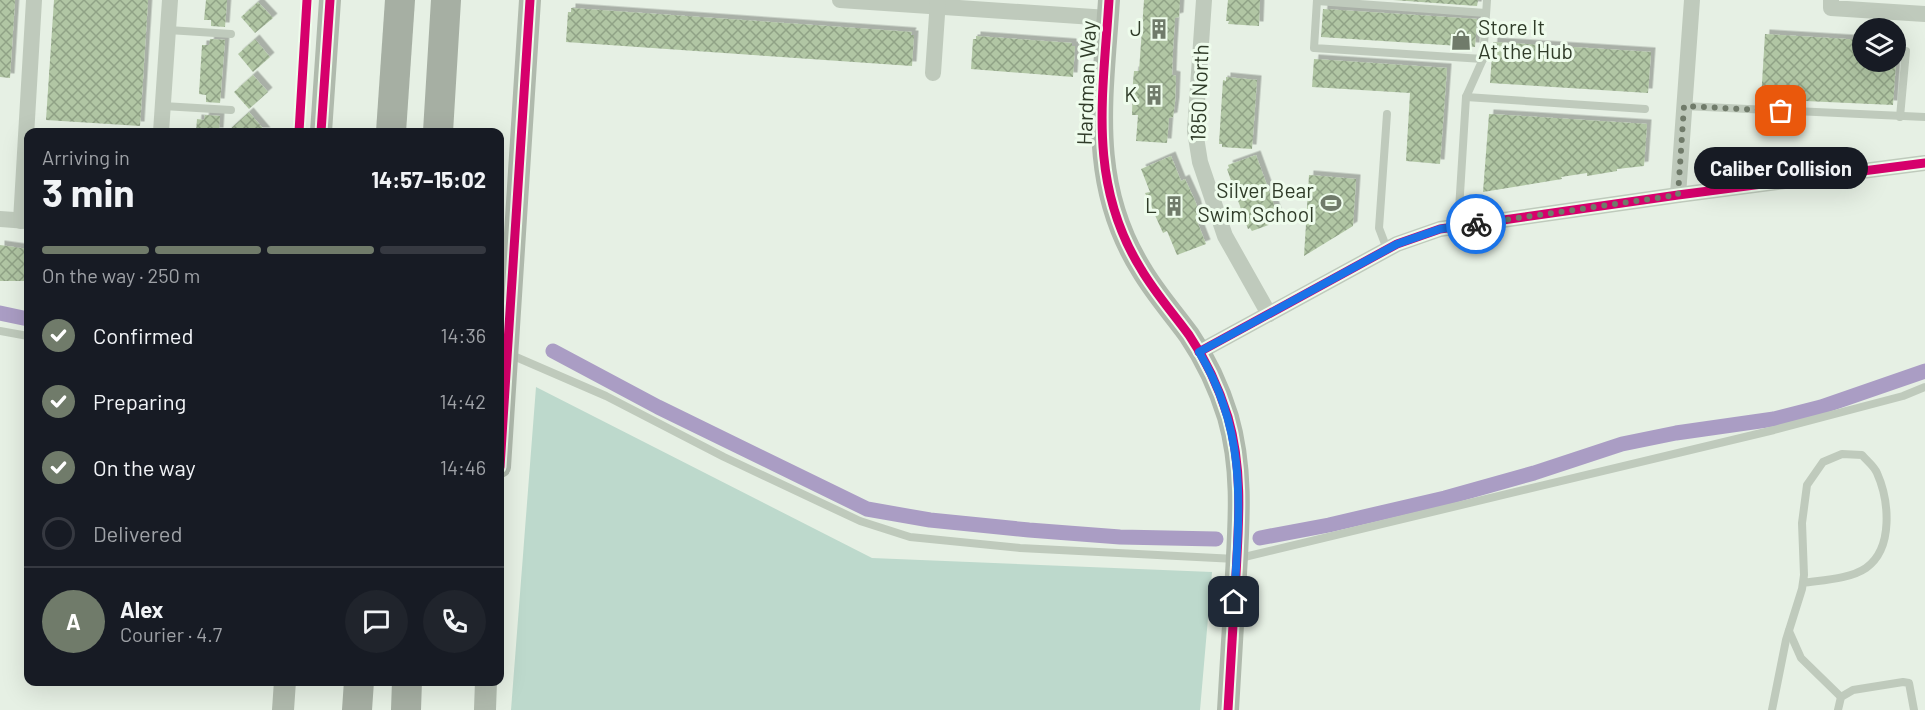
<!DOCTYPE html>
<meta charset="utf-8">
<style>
body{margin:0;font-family:Barlow,sans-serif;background:#20242c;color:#f1f3f6;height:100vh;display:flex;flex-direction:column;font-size:22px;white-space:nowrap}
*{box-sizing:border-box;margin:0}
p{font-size:20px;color:#9ea1a6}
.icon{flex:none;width:33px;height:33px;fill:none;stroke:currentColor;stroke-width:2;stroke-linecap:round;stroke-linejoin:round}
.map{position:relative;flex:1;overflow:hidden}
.details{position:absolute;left:24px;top:128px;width:480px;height:558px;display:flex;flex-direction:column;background:#171b24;border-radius:12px;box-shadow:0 6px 24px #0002}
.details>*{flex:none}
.controls{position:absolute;left:1852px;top:18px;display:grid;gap:12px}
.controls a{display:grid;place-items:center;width:54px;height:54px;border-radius:50%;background:#171b24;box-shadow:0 6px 24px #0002;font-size:30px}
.pin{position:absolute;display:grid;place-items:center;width:51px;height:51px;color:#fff;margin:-26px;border-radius:12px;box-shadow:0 3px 9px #0006}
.courier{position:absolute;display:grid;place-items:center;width:60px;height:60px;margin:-30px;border:4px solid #1a73e8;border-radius:50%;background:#fff;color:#222;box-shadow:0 2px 8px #0007}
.bubble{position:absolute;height:42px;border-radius:21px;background:#171b24;box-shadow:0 6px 24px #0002;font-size:20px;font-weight:700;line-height:42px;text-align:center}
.summary em{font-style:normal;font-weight:700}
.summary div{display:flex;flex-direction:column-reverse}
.summary{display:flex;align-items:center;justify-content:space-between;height:102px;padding:0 18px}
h1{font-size:39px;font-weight:700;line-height:45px}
.bar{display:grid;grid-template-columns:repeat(4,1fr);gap:9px 6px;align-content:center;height:72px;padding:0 18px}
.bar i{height:8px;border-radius:4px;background:#363941}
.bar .active{background:#707b6a}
.bar p{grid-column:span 4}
.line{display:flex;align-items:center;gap:15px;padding:0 18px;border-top:2px solid #363941}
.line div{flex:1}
.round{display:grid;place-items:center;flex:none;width:63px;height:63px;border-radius:32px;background:#20242c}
ol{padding:0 18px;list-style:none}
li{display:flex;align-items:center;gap:18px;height:66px}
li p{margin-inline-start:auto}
li .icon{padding:6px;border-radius:50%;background:#707b6a;color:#fff;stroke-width:4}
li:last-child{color:#9ea1a6}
li i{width:33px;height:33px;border:3px solid #363941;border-radius:50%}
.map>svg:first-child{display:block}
.grass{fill:#bdd9cc}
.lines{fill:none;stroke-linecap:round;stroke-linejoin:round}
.canal{stroke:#aa9dc4;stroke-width:15}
.building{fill:url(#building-cross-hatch);filter:url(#shadow)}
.lane{stroke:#bfcabc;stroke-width:8}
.street{stroke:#bfcabc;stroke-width:16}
.secondary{stroke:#b0baad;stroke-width:22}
.highway{stroke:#a6afa3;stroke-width:30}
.cycleway-casing{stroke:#eefcec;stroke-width:13}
.cycleway{stroke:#d6006c;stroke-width:9}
.done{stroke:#707b6a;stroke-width:6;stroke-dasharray:0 10.8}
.route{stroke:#1a73e8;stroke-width:8}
.labels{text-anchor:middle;stroke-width:6;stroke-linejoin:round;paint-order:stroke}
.poi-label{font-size:21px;fill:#303c29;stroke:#eefcec;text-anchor:end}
.street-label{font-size:21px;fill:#303c29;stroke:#eefcec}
</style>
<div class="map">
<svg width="1925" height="710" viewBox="0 0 1925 710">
<defs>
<pattern id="building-cross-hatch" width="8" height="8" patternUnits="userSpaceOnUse" patternTransform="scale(1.5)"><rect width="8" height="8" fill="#b1c6a4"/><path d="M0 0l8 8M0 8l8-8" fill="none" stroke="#90a286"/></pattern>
<filter id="shadow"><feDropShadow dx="4.5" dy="-4.5" stdDeviation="0" flood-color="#0004"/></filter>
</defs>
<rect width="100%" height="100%" fill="#e6f0e4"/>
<polygon class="grass" points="536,387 872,558 1212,572 1200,710 511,710"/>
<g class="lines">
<g class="canal">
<polyline points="0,313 28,319"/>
<polyline points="553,351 658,407 867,509 930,520 1029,530 1120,537 1216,539"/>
<polyline points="1260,538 1329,525 1445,498 1534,473 1622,444 1676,433 1774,419 1821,407 1925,371"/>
</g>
</g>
<g class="building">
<polygon points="0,0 15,0 10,78 0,77"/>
<polygon points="54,0 148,0 140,126 46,120"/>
<polygon points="206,0 227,0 225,27 211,26 211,20 204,20"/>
<polygon points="1144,0 1180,0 1179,17 1175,18 1173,49 1172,75 1176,76 1175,102 1173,117 1169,118 1167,143 1136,141 1138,115 1132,115 1133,82 1134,71 1139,71"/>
<polygon points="1228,0 1260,0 1259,26 1228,24 1229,21 1226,21"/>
<polygon points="1393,0 1478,0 1477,6"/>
<polygon points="258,2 273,18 255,33 241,17"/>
<polygon points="571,8 912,32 911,35 914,35 912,66 566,42 568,12 571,12"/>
<polygon points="1323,9 1477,19 1475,47 1321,37"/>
<polygon points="1765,34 1863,40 1863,62 1896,62 1893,105 1761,99"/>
<polygon points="976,36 1072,43 1072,46 1075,46 1073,77 971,69 973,39 976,39"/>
<polygon points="210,39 225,40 220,103 206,102 206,95 199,94 202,45 209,45"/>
<polygon points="255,39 270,57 253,72 238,54"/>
<polygon points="1493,42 1651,52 1648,93 1490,83"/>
<polygon points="1314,59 1447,68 1440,164 1406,161 1410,93 1312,87"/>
<polygon points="253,75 268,92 249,109 234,92"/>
<polygon points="1226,77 1257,80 1252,149 1222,147 1222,144 1219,144 1223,80 1226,81"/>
<polygon points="249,112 266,132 227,132"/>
<polygon points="1489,114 1647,124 1644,166 1617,169 1617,171 1587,176 1587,173 1561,177 1562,179 1483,192"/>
<polygon points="205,115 220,116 219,132 196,132 197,119 204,120"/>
<polygon points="1256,155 1280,221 1252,231 1250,228 1248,229 1227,169 1229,168 1228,165"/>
<polygon points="1171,156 1181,181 1185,179 1196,203 1200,218 1197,221 1206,244 1177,255 1167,231 1163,233 1150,204 1145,193 1150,192 1141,169"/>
<polygon points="1309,175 1356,179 1353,226 1304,256"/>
<polygon points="0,245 28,249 28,281 0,281"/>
</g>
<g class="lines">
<g class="lane">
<polyline points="1317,0 1314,48 1483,59"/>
<polyline points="1317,1 1486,13"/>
<polyline points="168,30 231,34"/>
<polyline points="1466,97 1645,109"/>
<polyline points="163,106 231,110"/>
<polyline points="1684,106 1925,117"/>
<polyline points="1900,117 1906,51"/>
<polyline points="1458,226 1466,97 1483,59 1487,0"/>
<polyline points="1387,249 1379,228 1387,114"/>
<polyline points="0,331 28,336"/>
<polyline points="509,354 606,396 724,457 860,521 910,537 1020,548 1236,559 1774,430 1903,396 1925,387"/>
<polyline points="1789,631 1801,658 1841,697"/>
<path d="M1772 710 1786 640 1802 589 1804 575 1802 523 1807 485 1823 462 1842 454 1862 455C1867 461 1874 466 1877 473 1889 500 1894 548 1866 568 1850 579 1823 580 1803 583"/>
<polyline points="1838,710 1841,697 1853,690 1903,682 1909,683 1914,710"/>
</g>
<g class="street">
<polyline points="840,0 1108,18"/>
<polyline points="1204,0 1195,131 1200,162 1225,236 1269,314"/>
<polyline points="1831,0 1831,8 1925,14"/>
<polyline points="933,73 938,0"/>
<polyline points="161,132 170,0"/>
<polyline points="1678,195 1692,0"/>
<polyline points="0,219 28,221"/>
<polyline points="21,221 34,0"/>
<polyline points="1199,352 1397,244 1440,229 1678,195 1925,163"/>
</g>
<g class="secondary">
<path d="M1109 0C1103 96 1087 182 1141 269 1155 293 1173 313 1189 335 1206 360 1219 388 1228 417 1243 469 1239 521 1236 574 1233 619 1231 665 1228 710"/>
<polyline points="321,132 330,0"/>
<polyline points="500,467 530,0"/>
<polyline points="283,710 285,681"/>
<polyline points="485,710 486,681"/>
</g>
<g class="highway">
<polyline points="391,132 400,0"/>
<polyline points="438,132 446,0"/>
<polyline points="357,710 359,681"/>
<polyline points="406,710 407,681"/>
</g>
<g class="cycleway-casing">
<g id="cycleway">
<path d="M1109 0C1103 96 1087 182 1141 269 1155 293 1173 313 1189 335 1206 360 1219 388 1228 417 1243 469 1239 521 1236 574 1233 619 1231 665 1228 710"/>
<polyline points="299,132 307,0"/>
<polyline points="321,132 330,0"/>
<polyline points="1199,352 1397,244 1440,229 1678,195 1925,163"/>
<polyline points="500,467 530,0"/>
</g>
</g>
<use href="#cycleway" class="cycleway"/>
</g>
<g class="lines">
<polyline class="done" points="1476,224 1678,195 1684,106 1781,111"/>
<path class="route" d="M1234 602C1239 510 1249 435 1199 352L1397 244 1440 229 1476 224"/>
</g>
<defs>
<g id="building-bare" transform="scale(1.62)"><path d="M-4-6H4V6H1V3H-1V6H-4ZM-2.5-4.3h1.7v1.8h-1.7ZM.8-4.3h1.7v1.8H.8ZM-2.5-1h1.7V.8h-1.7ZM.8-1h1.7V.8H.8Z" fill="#707b6a" stroke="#eefcec" stroke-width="2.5" paint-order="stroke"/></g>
<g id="shop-bare" transform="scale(1.62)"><path d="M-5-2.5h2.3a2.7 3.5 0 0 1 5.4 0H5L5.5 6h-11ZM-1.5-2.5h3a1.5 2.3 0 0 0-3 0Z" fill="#707b6a" stroke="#eefcec" stroke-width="2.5" paint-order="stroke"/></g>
<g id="stadium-bare" transform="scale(1.62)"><path d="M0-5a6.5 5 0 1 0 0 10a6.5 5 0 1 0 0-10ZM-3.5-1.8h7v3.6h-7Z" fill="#707b6a" stroke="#eefcec" stroke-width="2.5" paint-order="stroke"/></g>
</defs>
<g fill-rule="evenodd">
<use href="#building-bare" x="1159" y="29"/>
<use href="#shop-bare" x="1461" y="40"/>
<use href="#building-bare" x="1154" y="95"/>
<use href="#stadium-bare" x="1331" y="203"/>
<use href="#building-bare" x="1174" y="206"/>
</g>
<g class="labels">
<g class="poi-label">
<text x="1478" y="35" text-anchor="start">Store It<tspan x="1478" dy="24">At the Hub</tspan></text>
<text x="1142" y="36">J</text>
<text x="1137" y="102">K</text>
<text x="1314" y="198">Silver Bear<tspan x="1314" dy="24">Swim School</tspan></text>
<text x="1157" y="213">L</text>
</g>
<g class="street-label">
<text transform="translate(1087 83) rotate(-88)" y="7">Hardman Way</text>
<text transform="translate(1200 93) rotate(-88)" y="7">1850 North</text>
</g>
</g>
</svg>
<div class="controls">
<a><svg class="icon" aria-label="layers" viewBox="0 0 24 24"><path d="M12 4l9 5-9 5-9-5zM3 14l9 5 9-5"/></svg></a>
</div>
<div class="pin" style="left:1781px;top:111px;background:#ea580c"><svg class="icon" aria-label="bag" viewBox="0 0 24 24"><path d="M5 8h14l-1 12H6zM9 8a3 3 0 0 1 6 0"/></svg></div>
<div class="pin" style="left:1234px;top:602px;background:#1f2937"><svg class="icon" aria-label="home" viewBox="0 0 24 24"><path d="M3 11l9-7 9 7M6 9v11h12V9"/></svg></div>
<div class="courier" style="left:1476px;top:224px"><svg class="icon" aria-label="bike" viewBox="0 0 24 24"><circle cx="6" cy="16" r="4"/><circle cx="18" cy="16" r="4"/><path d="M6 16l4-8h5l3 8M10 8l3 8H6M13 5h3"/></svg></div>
<div class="bubble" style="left:1694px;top:147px;width:174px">Caliber Collision</div>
<section class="details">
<div class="summary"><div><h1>3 min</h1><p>Arriving in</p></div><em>14:57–15:02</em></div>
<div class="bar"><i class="active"></i><i class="active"></i><i class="active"></i><i></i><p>On the way · 250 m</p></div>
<ol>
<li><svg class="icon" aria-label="check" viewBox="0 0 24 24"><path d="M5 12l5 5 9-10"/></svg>Confirmed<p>14:36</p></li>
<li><svg class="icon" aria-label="check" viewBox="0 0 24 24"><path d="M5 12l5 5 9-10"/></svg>Preparing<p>14:42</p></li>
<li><svg class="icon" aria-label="check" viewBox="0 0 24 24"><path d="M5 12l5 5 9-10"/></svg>On the way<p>14:46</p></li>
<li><i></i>Delivered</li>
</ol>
<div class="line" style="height:108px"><b class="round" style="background:#707b6a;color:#fff">A</b><div><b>Alex</b><p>Courier · 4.7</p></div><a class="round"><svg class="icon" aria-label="chat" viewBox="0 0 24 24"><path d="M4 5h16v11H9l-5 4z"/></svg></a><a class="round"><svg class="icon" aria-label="phone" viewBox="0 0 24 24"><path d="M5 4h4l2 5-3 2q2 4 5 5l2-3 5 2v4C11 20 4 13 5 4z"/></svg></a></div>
</section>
</div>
